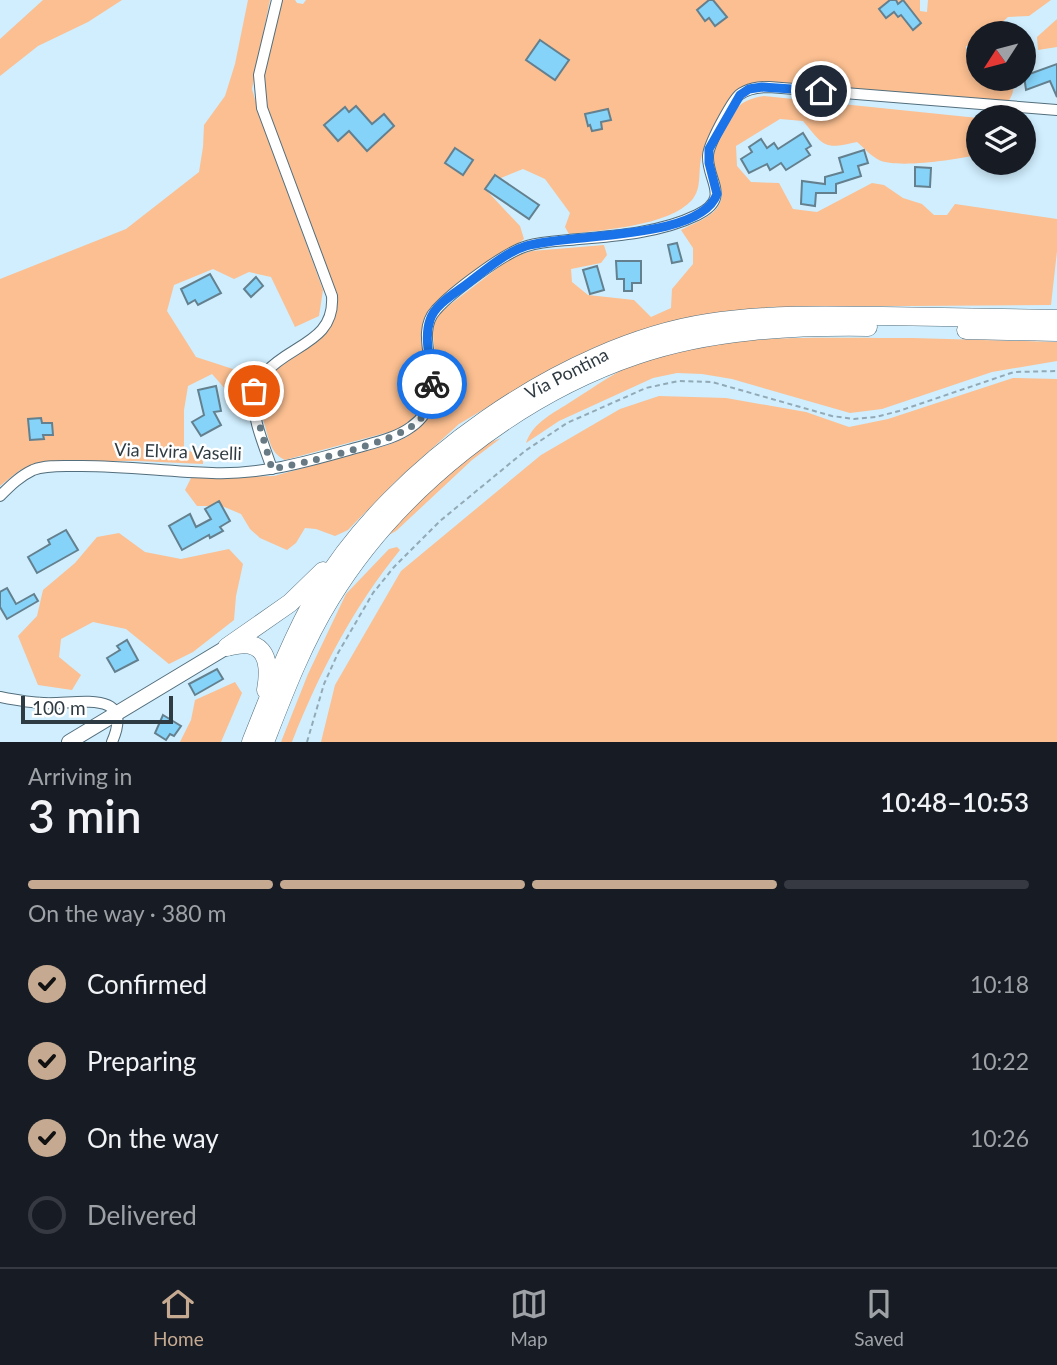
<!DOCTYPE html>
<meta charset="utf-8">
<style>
body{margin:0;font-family:Lato,sans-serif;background:#242831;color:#f1f3f6;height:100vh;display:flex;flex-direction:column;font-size:26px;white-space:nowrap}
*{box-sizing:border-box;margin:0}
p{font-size:23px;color:#9ea1a6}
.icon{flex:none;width:38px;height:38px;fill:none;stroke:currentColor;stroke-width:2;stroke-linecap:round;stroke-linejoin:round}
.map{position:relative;height:742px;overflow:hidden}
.side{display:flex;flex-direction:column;background:#171b24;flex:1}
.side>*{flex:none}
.needle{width:46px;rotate:234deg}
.fabs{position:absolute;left:966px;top:21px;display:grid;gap:14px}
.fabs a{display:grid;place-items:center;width:70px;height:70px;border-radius:50%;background:#171b24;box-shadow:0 4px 10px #0003;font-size:35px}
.scale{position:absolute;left:21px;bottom:18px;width:152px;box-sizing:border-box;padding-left:7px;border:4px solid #2f3b42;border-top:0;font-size:19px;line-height:24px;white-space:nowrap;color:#2f3b42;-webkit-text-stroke:5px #fff;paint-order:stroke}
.pin{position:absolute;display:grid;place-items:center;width:60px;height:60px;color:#fff;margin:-30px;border:4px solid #fff;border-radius:50%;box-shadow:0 2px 7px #0007}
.courier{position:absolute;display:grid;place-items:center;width:70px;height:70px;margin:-35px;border:5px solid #1a73e8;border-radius:50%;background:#fff;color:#222;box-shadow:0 2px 9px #0007}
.head em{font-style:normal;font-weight:600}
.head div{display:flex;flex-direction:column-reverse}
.head{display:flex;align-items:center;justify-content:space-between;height:119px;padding:0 28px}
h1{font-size:46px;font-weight:600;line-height:52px}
.bar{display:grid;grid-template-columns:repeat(4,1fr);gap:10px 7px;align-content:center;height:84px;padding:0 28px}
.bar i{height:9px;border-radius:5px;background:#363941}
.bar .active{background:#c5aa91}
.bar p{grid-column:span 4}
ol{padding:0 28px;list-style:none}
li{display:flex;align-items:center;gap:21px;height:77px}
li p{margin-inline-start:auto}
li .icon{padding:7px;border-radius:50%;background:#c5aa91;color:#111;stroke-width:4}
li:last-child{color:#9ea1a6}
li i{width:38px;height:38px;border:4px solid #363941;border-radius:50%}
.tab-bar{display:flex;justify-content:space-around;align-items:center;height:98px;border-top:2px solid #363941;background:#171b24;font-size:19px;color:#9ea1a6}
.tab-bar a{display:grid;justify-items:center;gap:4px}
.tab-bar .active{color:#c5aa91}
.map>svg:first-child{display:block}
.green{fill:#fbbf91;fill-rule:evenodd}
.building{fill:#85d3f9;stroke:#64808e;stroke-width:2}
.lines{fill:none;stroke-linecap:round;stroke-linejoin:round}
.minor-casing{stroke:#536e7c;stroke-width:12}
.tertiary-casing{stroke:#536e7c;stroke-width:16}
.trunk-casing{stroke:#536e7c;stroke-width:19}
.path{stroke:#93aab6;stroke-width:2;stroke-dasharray:5 3.5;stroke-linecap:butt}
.minor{stroke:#fff;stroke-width:10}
.tertiary{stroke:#fff;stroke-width:14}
.trunk{stroke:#fff;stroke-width:18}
.done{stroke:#677a84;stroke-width:7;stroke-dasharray:0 12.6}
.route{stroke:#1a73e8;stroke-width:9}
.labels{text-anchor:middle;stroke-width:5;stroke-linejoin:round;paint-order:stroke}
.street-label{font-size:18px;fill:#2f3b42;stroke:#fff}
</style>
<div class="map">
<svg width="1057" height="742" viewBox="0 0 1057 742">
<rect width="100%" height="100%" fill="#d0eefe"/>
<g class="green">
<polygon points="43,0 122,0 88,22 38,46 0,76 0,39"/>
<polygon points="248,0 270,0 252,89 260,116 323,290 319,316 295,327 271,277 249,272 234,279 213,269 174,285 167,311 196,357 236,370 235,396 227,391 212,374 188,386 184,410 184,449 203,456 203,464 137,461 47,461 20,470 0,486 0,279 126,229 199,172 203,147 204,125 225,96 235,64"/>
<path d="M281 0H295L297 3 303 4 306 0H709L697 11 705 21 709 18 716 26 727 17 713 0H890L879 9 886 18 894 12 897 17 901 15 921 23 903 0 898 4 896 0H920V11L927 12 928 0H1051L1029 16 1008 17 990 33H978V43L966 46V52L978 57V79H1010C1016 88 1013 94 1008 102L760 82C755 83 749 84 745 87 727 97 705 139 701 159 698 173 702 188 692 200 669 226 602 230 569 234L565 227 570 213 545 179 523 169 496 180 488 192 520 226 524 239 438 301 424 318 422 348 427 397 421 411 400 429 285 460C272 454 270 443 266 430 264 419 256 404 258 393 265 352 330 355 336 310L264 97 265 60ZM540 40 568 60H526ZM344 107 349 112 356 107 382 137 367 150 358 141 352 129 338 141 324 126ZM608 109 611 120 601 122 602 129 592 131 590 125 587 126 585 114ZM455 148 473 160 463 175 445 163Z"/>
<polygon points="1057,19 1057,47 1038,50 1037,37"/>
<path d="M764 96 978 118V155C957 159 898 169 879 160 871 156 864 148 857 142 823 150 824 146 803 121L780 119 736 146 737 166 751 182 779 183 793 209 817 212 872 183 884 185 903 198 922 204 934 215H947L955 204 1057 219V251L1051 305 771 307 701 318 533 380 459 424 394 483 348 530 335 536 316 529 305 528 296 543 287 550 260 538 250 529 241 514 222 506H197L185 490 191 478 274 476 388 445 407 437 418 428 428 416 439 391 432 325 438 314 512 257 532 251 604 245 607 255 601 263 571 269 572 282 588 295 634 300 651 317 671 308 672 289 693 264V248L681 230C694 223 714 217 720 203 728 184 706 169 710 151 711 145 718 137 721 132 734 110 738 100 764 96Z"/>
<path d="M912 338 1057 342V361L992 372 882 409 850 413 732 379 702 374 677 373 653 378 559 421 526 443C533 422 554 413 572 401 596 386 620 368 647 359 721 332 833 339 912 338Z"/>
<polygon points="1013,378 1057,379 1057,742 321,742 335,685 401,571 541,455 620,409 659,396 726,398 806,412 849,427 888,419"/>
<path d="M501 438 472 460 396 531 385 537C418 503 456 454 501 438Z"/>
<polygon points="119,533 145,552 181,559 229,549 243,564 236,596 234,620 193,652 169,664 126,629 93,622 61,639 59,657 81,675 72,690 38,685 18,636 37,616 43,590 75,563 97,537"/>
<path d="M397 547 400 550C353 608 319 673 292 742H281L308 674 346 594 389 549Z"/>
<polygon points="235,682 242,693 221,742 180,742 191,720 195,700"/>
</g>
<g class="building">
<polygon points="709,0 713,0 727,17 715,26 709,18 705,21 697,10"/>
<polygon points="890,0 896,0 898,4 903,0 921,23 913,30 901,15 898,17 894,12 886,18 879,9"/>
<polygon points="540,40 569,60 555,80 526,60"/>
<polygon points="1057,64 1057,97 1050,81 1026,90 1024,76"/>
<polygon points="356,106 372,124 384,114 394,126 367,151 349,131 338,141 324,125 345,107 349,112"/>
<polygon points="608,109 611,120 601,122 602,129 592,131 590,125 588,126 585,114"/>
<polygon points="803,133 811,146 806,149 810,155 786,170 781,163 770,170 767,164 749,173 741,159 752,152 749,147 761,139 767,148 774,143 778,149"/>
<polygon points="455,148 473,160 463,175 445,163"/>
<polygon points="864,150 868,163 858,166 861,176 836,184 836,193 816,193 815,206 801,204 802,181 825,184 825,177 843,172 839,158"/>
<polygon points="915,167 931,168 930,187 915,186"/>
<polygon points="495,175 539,205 529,219 485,189"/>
<polygon points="677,243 682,261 672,263 668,245"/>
<polygon points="616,261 641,261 641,283 632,283 632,291 624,291 624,279 617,279"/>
<polygon points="597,266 604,290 590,294 583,270"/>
<polygon points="210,274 221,293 198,305 195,300 188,304 181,289"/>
<polygon points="256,277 263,286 251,297 244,289"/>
<polygon points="216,386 221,411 214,412 221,425 201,436 192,422 204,415 198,390"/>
<polygon points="41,418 42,423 52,423 53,435 43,435 44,439 30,440 28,419"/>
<polygon points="219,501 230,521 220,527 223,531 210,538 209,535 182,550 169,526 190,514 196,527 211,519 205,509"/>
<polygon points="66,530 78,550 37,573 28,557 50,544 48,540"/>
<polygon points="7,588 16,604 34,594 38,601 7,619 0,607 0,592"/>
<polygon points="127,640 138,660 115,672 107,658 120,650 117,646"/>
<polygon points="217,669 223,679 195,695 189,684"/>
<polygon points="163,715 181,726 174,736 170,734 166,740 155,733"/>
</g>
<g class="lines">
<g class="minor-casing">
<g id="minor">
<path d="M272 469C265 447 252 420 254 396 254 387 260 379 266 372 291 344 335 342 332 296L262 108 259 75 277 0"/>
<path d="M0 496C10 486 20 476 33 470 46 465 62 466 75 466 121 465 167 472 212 473 261 475 306 462 352 449 372 443 395 439 411 427 458 394 408 340 436 310 452 292 505 252 527 246 543 241 561 241 579 239 618 236 662 232 697 215 732 198 707 181 708 156 708 145 731 103 739 95 748 88 758 87 769 87L1057 110"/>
<path d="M0 697C15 700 30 703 44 703 75 705 136 687 112 742"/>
</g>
</g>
<g class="tertiary-casing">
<polyline id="tertiary" points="69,742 227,647"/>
</g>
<g class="trunk-casing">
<g id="trunk">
<polyline points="966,330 1057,332"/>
<path d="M231 646C266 637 271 662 266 690"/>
<polyline points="227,647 290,603 323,571"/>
<path d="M251 742C271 692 291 639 318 592 392 467 564 345 708 323 766 314 824 315 882 316 941 317 999 318 1057 319"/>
<path d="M265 742C284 693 303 643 331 598 398 489 516 396 637 355 710 330 792 326 868 327"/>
</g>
</g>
<polyline class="path" points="307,742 324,684 338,653 373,593 394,567 440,521 525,451 567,423 646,388 679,381 712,382 832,416 854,419 876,417 899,411 1014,372 1057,371"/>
<use href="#minor" class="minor"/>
<use href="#tertiary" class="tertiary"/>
<use href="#trunk" class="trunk"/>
</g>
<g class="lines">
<path class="done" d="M254 391 255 409 272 469C304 463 394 443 416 423 428 413 433 399 432 384"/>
<path class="route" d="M432 384C432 364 423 340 430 320 434 306 452 295 463 287 482 273 504 253 526 246 568 233 700 241 717 194L709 163V149L740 95 749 89 762 87 821 91"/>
</g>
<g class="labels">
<g class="street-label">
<text transform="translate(567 374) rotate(-27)" y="6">Via Pontina</text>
<text transform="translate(178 452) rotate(2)" y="6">Via Elvira Vaselli</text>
</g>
</g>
</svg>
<div class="fabs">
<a><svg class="needle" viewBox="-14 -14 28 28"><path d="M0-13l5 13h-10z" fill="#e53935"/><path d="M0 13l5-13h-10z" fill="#9ea1a6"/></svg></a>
<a><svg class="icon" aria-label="layers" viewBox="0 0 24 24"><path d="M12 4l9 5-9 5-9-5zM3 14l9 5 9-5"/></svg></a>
</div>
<div class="scale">100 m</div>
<div class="pin" style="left:254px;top:391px;background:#ea580c"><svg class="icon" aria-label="bag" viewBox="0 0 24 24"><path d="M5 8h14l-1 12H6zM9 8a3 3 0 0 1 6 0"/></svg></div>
<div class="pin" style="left:821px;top:91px;background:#1f2937"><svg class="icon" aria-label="home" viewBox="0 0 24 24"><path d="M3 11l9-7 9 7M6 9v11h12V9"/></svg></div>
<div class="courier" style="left:432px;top:384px"><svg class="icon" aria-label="bike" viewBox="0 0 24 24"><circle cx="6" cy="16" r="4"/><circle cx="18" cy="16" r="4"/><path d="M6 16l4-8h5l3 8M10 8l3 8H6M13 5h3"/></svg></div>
</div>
<section class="side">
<div class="head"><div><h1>3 min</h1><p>Arriving in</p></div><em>10:48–10:53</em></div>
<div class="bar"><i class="active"></i><i class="active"></i><i class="active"></i><i></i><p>On the way · 380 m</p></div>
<ol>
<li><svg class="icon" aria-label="check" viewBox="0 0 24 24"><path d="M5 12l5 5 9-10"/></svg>Confirmed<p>10:18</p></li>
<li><svg class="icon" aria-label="check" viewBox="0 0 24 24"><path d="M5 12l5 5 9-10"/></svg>Preparing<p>10:22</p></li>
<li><svg class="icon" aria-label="check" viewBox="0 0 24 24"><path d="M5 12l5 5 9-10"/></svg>On the way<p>10:26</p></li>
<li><i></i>Delivered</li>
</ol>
</section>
<nav class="tab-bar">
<a class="active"><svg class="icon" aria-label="home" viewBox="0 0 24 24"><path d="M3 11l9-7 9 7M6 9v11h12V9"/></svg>Home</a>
<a><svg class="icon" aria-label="map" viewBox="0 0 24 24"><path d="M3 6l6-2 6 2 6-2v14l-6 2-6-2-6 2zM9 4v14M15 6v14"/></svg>Map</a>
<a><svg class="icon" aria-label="saved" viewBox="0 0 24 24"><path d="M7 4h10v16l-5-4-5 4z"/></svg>Saved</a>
</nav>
